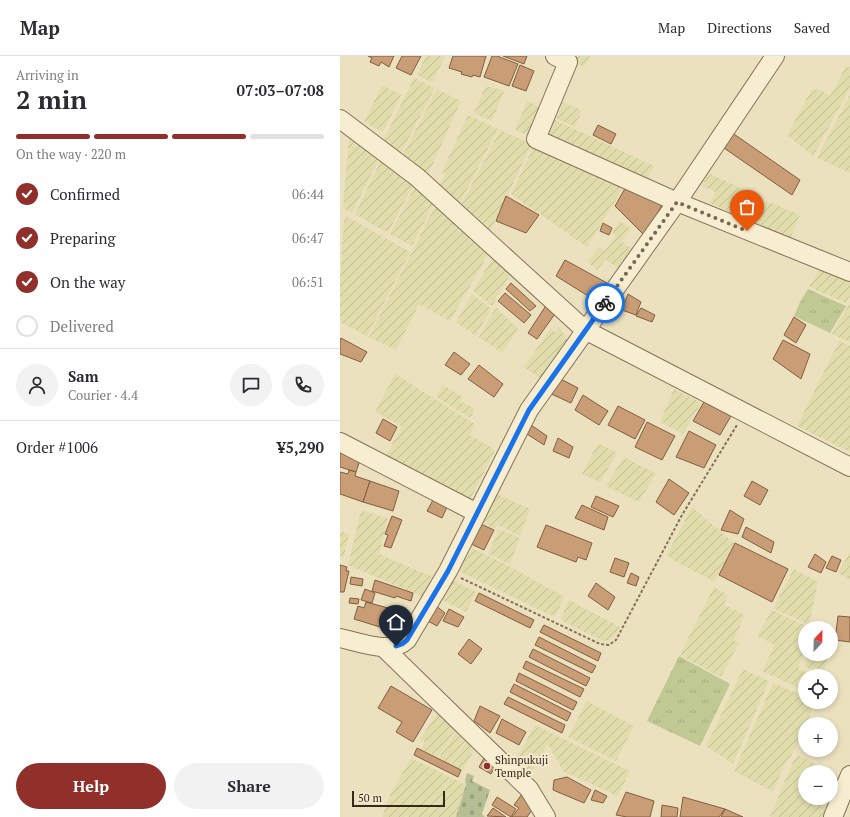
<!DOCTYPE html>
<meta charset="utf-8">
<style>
body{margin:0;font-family:"PT Serif",serif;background:#f2f2f3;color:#2b2b33;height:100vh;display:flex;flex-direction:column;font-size:15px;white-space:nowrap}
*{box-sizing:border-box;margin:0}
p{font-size:13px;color:#7c7c81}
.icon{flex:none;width:22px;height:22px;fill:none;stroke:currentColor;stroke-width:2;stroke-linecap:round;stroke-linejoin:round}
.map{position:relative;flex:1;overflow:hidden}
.details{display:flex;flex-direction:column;background:#fff;width:340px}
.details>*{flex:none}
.needle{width:26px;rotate:22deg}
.buttons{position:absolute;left:458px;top:565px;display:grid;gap:8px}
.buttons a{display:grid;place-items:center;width:40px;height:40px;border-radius:50%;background:#fff;box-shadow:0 2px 6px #0003;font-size:20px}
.scale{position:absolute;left:12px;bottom:10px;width:93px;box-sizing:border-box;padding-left:4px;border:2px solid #34291c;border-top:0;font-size:11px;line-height:14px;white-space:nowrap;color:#34291c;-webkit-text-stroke:3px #f4ebce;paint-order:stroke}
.pin{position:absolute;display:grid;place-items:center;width:34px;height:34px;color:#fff;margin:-41px -17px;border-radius:50% 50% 50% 0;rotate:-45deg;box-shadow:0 0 4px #0007}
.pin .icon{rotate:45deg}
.courier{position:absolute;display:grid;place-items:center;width:40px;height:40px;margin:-20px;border:3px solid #1a73e8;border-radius:50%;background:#fff;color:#222;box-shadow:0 1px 5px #0007}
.overview em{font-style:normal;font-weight:800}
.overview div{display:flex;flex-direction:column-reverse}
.overview{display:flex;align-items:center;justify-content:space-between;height:68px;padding:0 16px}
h1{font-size:26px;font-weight:800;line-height:30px}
.bar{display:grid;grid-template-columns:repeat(4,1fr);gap:6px 4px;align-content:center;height:48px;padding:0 16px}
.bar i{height:5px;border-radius:3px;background:#e1e1e2}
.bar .active{background:#912f2a}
.bar p{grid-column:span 4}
.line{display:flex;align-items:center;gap:10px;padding:0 16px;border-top:1px solid #e1e1e2}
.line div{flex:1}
.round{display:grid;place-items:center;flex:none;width:42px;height:42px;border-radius:21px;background:#f2f2f3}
ol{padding:0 16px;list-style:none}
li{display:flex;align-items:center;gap:12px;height:44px}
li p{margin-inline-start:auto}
li .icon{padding:4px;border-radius:50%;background:#912f2a;color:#fff;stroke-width:4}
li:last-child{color:#7c7c81}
li i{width:22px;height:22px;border:2px solid #e1e1e2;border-radius:50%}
.action{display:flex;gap:8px;margin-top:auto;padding:8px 16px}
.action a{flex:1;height:46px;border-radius:24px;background:#912f2a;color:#fff;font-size:16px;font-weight:800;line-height:46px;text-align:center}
.action a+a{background:#f2f2f3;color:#2b2b33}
header{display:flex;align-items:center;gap:24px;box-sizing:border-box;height:56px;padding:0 20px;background:#fff;border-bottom:1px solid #e1e1e2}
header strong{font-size:19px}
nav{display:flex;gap:22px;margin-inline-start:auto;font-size:14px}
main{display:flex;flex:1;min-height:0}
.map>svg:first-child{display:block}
.farmland{fill:url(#farmland-furrows);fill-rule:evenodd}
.grass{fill:url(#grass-tufts)}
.cemetery{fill:url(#cemetery-stones)}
.building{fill:#c99d75;stroke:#825d3e}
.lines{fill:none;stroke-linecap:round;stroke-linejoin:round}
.minor-casing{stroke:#847258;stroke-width:20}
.path{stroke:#847258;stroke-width:2;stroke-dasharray:3 2;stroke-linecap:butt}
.minor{stroke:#f7eed1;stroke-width:18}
.done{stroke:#746955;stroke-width:4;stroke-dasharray:0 7.2}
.route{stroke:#1a73e8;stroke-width:5}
.poi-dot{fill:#912f2a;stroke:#f4ebce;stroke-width:1.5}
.labels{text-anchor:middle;stroke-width:4;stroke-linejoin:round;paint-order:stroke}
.poi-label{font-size:11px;fill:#34291c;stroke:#f4ebce;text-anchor:start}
</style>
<header>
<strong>Map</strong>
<nav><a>Map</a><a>Directions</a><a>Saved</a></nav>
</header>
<main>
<section class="details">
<div class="overview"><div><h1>2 min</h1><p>Arriving in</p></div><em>07:03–07:08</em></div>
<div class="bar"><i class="active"></i><i class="active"></i><i class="active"></i><i></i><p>On the way · 220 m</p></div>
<ol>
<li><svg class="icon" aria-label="check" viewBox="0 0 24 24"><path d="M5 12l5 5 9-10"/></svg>Confirmed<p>06:44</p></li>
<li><svg class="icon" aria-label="check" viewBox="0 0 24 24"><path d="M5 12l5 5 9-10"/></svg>Preparing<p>06:47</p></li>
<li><svg class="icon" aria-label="check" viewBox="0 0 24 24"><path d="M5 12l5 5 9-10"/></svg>On the way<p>06:51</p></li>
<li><i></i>Delivered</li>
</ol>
<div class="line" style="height:72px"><a class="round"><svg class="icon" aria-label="person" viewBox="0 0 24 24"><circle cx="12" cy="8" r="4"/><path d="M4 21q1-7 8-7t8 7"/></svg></a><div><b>Sam</b><p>Courier · 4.4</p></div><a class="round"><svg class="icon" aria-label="chat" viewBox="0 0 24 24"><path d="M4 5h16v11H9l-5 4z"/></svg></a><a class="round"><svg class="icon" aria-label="phone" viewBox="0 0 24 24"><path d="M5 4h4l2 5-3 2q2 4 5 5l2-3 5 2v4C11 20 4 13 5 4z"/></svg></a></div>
<div class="line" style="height:52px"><div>Order #1006</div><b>¥5,290</b></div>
<div class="action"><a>Help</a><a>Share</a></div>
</section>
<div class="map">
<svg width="510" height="761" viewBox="0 0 510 761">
<defs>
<pattern id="farmland-furrows" width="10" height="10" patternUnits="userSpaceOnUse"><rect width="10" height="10" fill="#e1dcac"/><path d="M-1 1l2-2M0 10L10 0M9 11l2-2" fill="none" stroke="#c2bd93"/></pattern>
<pattern id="grass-tufts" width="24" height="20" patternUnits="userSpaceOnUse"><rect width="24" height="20" fill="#c0c993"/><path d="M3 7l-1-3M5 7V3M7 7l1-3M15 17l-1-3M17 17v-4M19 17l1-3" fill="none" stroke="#a6ad7e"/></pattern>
<pattern id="cemetery-stones" width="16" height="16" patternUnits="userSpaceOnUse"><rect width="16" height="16" fill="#b6be93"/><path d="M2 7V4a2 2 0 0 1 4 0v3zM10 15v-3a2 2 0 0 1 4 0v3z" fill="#9da37e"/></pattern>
</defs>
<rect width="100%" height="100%" fill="#ece1bf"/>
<g class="farmland">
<polygon points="86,0 105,0 93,27 77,19"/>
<polygon points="223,0 250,0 244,11"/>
<polygon points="506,10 510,12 510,32 473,100 447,79 471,35 479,33 490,40"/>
<polygon points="74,22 95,32 60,99 42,87"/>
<polygon points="42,29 61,39 43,76 24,66"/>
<polygon points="145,31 152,31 164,35 152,65 134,57"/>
<polygon points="97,33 121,45 87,121 62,100"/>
<polygon points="510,39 510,117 477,102"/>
<polygon points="187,45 202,52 189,80 175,74"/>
<polygon points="223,46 242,54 235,71 216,62"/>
<polygon points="128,59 158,73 119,149 99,131 105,118 102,116"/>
<polygon points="209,61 314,110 305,128 204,82"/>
<polygon points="160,74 192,88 149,177 120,151"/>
<polygon points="9,81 40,101 12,157 3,152"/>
<polygon points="194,90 285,129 247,191 171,138"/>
<polygon points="42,102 74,128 48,177 15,158"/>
<polygon points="368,117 420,141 408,164 370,147 375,136 362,130"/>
<polygon points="76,129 94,147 72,190 50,178"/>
<polygon points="427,145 460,159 450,183 415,168"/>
<polygon points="96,148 149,197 110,265 79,248 56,294 29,281"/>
<polygon points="6,160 70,196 27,280 0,266 0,224 4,165"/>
<polygon points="280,165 291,173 281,185 293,194 279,214 266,203 257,214 247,206 259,191 264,195 276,180 271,176"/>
<polygon points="154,199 172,215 152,250 133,235"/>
<polygon points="482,210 510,222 510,240 506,247 469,231"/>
<polygon points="132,238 151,253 136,280 116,266"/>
<polygon points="510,247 510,284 509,286 492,278"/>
<polygon points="156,251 178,273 162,297 139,281"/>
<polygon points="219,271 228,284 200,322 184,311 211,272 215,276"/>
<polygon points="499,285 510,290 510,396 457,370"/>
<polygon points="55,318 135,368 130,379 155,394 127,450 43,405 62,370 35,356"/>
<polygon points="103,329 123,341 120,345 135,353 130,362 96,341"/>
<polygon points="334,333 361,347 343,378 320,366"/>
<polygon points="258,387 277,397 260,426 242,418"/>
<polygon points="284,401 316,418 299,446 266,430"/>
<polygon points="157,438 190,453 180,480 157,469 155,473 143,468"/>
<polygon points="352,451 394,487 374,526 330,502 327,498"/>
<polygon points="25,455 48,463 39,498 95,522 84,541 8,509 20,458"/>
<polygon points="159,473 180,482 170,508 148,498"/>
<polygon points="0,475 9,478 4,501 0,500"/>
<polygon points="132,492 171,511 224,541 216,559 212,560 119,515"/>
<polygon points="510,496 510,524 498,517"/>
<polygon points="454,513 478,526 469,569 433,552"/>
<polygon points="112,524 136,536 126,556 102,544"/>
<polygon points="374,531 388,539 384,549 405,559 394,584 399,587 381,621 340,599"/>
<polygon points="229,544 280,571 274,580 270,584 263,585 222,565 221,562"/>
<polygon points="432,554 470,572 465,572 465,590 458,613 476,620 465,620 465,635 422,615 435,589 417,580"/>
<polygon points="469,598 489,598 483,617 465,611"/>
<polygon points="403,613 429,625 393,708 366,690"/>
<polygon points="433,627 465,640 465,646 476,646 455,693 444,710 433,736 394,715"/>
<polygon points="247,645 294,670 276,705 228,681"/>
<polygon points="100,654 117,672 98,701 81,693 85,686 79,684"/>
<polygon points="195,669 290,715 278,740 223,715 208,688 188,723 174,707"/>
<polygon points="118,673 127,683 110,708 99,702"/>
<polygon points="128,684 135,692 123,714 111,708"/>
<path d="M458 699 499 720 486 761H430L452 708ZM465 716H491V742H465Z"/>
<polygon points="71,702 126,729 116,761 70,761 65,760 65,761 42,761 51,737"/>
</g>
<g class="grass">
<polygon points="468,233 506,250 490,277 454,260 460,246"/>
<polygon points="339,600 390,628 360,690 307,665"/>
</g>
<polygon class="cemetery" points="127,717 134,720 132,725 150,734 142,758 145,761 116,761 126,729 125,724"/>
<g class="building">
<polygon points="28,0 54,0 49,11 41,6 39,10 30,6 32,2"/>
<polygon points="62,0 81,0 71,19 56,12"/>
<polygon points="113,0 146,0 140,21 133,19 132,21 121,18 122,16 109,12"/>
<polygon points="152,0 157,0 178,8 169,30 144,21"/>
<polygon points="163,0 187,0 184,8"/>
<polygon points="180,9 194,15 186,35 172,30"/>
<polygon points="258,69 276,78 271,88 253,79"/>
<polygon points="391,76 460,124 452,139 384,92"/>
<polygon points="287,129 323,147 305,180 275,150"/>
<polygon points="166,140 199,159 186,177 156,165"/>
<polygon points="263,167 272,172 269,179 260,175"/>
<polygon points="225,204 267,227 253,243 216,220"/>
<polygon points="171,227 196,250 190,255 166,233"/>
<polygon points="165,237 191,259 184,267 158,245"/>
<polygon points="288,238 301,246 296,259 282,254"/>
<polygon points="207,248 217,255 197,283 188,277"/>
<polygon points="301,252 315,259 312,266 296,260"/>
<polygon points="454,261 466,269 456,287 444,279"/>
<polygon points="1,282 27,296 21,306 0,298 0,285"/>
<polygon points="443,284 470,298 461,323 433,303"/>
<polygon points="114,296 130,308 121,319 105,309"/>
<polygon points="139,309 163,328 154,341 128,323"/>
<polygon points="215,320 238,332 231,347 207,336"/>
<polygon points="243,339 268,355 259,369 235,354"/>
<polygon points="364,346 391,360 380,379 353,365"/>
<polygon points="278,350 305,364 295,383 268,369"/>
<polygon points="43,363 57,371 50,385 36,377"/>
<polygon points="307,366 335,380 322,404 295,391"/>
<polygon points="191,369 207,380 204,389 187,378"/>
<polygon points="349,375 376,389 364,412 336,401"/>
<polygon points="218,382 233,391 229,402 213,395"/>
<polygon points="0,397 20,404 16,416 0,411"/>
<polygon points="9,414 16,416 15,420 30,425 23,446 0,438 0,416 8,418"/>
<polygon points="329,423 349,437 334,459 316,446"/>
<polygon points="30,425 59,435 53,455 23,446"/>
<polygon points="412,425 428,434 420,449 404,440"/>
<polygon points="256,440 279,450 273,461 251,451"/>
<polygon points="93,444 107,451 102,462 87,455"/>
<polygon points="242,449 268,461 264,474 235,462"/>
<polygon points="390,454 404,463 398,478 381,474"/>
<polygon points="52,460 62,464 51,492 44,490 48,479 45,478"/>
<polygon points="136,466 154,474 144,494 127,486"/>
<polygon points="206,469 252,487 246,504 238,501 236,506 197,491"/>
<polygon points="406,471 434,486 431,497 402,481"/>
<polygon points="395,487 448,513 432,546 379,519"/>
<polygon points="475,498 486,506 481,517 468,511"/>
<polygon points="492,500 501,504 496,516 486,512"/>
<polygon points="275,502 289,507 284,521 270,516"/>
<polygon points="0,509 7,511 6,515 9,515 4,536 0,536"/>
<polygon points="291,517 299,521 296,530 287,527"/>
<polygon points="11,521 23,523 22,530 10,528"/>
<polygon points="35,524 73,537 71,545 56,540 55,542 32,535"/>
<polygon points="256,527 275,541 268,554 248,540"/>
<polygon points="25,533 35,537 32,547 21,544"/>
<polygon points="139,537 194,564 190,572 135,545"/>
<polygon points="10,542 19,543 18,548 9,547"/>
<polygon points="26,546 52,553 49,562 59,565 56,576 14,563 18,550 24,552"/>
<polygon points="95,549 105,557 97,570 86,564"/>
<polygon points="109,553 124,561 118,571 103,565"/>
<polygon points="498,560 510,561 510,586 495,584"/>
<polygon points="204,569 261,597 258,605 200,576"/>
<polygon points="199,581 256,610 252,617 195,589"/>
<polygon points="129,583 142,593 131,608 118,598"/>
<polygon points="193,593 250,622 246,630 189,601"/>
<polygon points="186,605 244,633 240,641 183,612"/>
<polygon points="179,617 237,646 233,654 176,625"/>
<polygon points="174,628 231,657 227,665 170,636"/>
<polygon points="51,630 92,654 73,686 56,676 62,666 38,652"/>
<polygon points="168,641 225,669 222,677 164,648"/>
<polygon points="140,650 160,660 150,677 134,665"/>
<polygon points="162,663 186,676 179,689 156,677"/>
<polygon points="471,663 481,668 470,668"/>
<polygon points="77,692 121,714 118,721 74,699"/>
<polygon points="144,702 156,709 151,718 139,711"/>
<polygon points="227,721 251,734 244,747 213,734 214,724"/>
<polygon points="255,734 267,740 263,747 251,744"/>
<polygon points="286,736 314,745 310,761 287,761 276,759"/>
<polygon points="182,738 196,748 187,761 172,761 179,752 174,749"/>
<polygon points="157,741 176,753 171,761 152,749"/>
<polygon points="343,741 385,753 379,761 340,761"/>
<polygon points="322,749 338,752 337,761 321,761"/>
<polygon points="153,752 166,761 147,760"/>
<polygon points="385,753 403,761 381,761"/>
</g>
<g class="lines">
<g class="minor-casing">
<g id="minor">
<polyline points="215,0 228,6 196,83 337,146 510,216"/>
<polyline points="0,63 77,121 245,274 510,411"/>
<polyline points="0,386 137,457"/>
<path d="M0 582C19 586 51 599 67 584L108 515 189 354 337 146 435 0"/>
<polyline points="43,591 189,733 206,761"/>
<polyline points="493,761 510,719"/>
</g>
</g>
<polyline class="path" points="121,522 260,588 269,589 276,584 342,459 397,369"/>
<use href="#minor" class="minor"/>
</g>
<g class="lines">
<polyline class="done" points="265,247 337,146 407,175"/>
<polyline class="route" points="56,590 62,588 67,584 108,515 189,354 265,247"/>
</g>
<circle class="poi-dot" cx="147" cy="710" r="4"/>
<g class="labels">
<g class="poi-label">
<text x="155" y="708">Shinpukuji<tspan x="155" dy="13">Temple</tspan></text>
</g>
</g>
</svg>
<div class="buttons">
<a><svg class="needle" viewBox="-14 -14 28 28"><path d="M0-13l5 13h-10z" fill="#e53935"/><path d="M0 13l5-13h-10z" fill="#7c7c81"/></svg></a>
<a><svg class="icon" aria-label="locate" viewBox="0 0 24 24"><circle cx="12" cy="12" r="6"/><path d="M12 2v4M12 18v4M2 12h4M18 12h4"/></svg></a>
<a>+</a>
<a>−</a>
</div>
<div class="scale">50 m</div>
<div class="pin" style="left:407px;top:175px;background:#ea580c"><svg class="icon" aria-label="bag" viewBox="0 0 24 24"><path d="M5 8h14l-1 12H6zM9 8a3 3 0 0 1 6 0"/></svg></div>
<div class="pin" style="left:56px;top:590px;background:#1f2937"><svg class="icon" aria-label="home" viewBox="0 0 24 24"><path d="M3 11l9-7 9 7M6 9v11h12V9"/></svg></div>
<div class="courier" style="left:265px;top:247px"><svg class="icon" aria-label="bike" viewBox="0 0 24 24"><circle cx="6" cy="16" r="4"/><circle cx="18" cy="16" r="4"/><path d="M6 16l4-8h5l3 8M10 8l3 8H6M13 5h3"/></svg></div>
</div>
</main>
